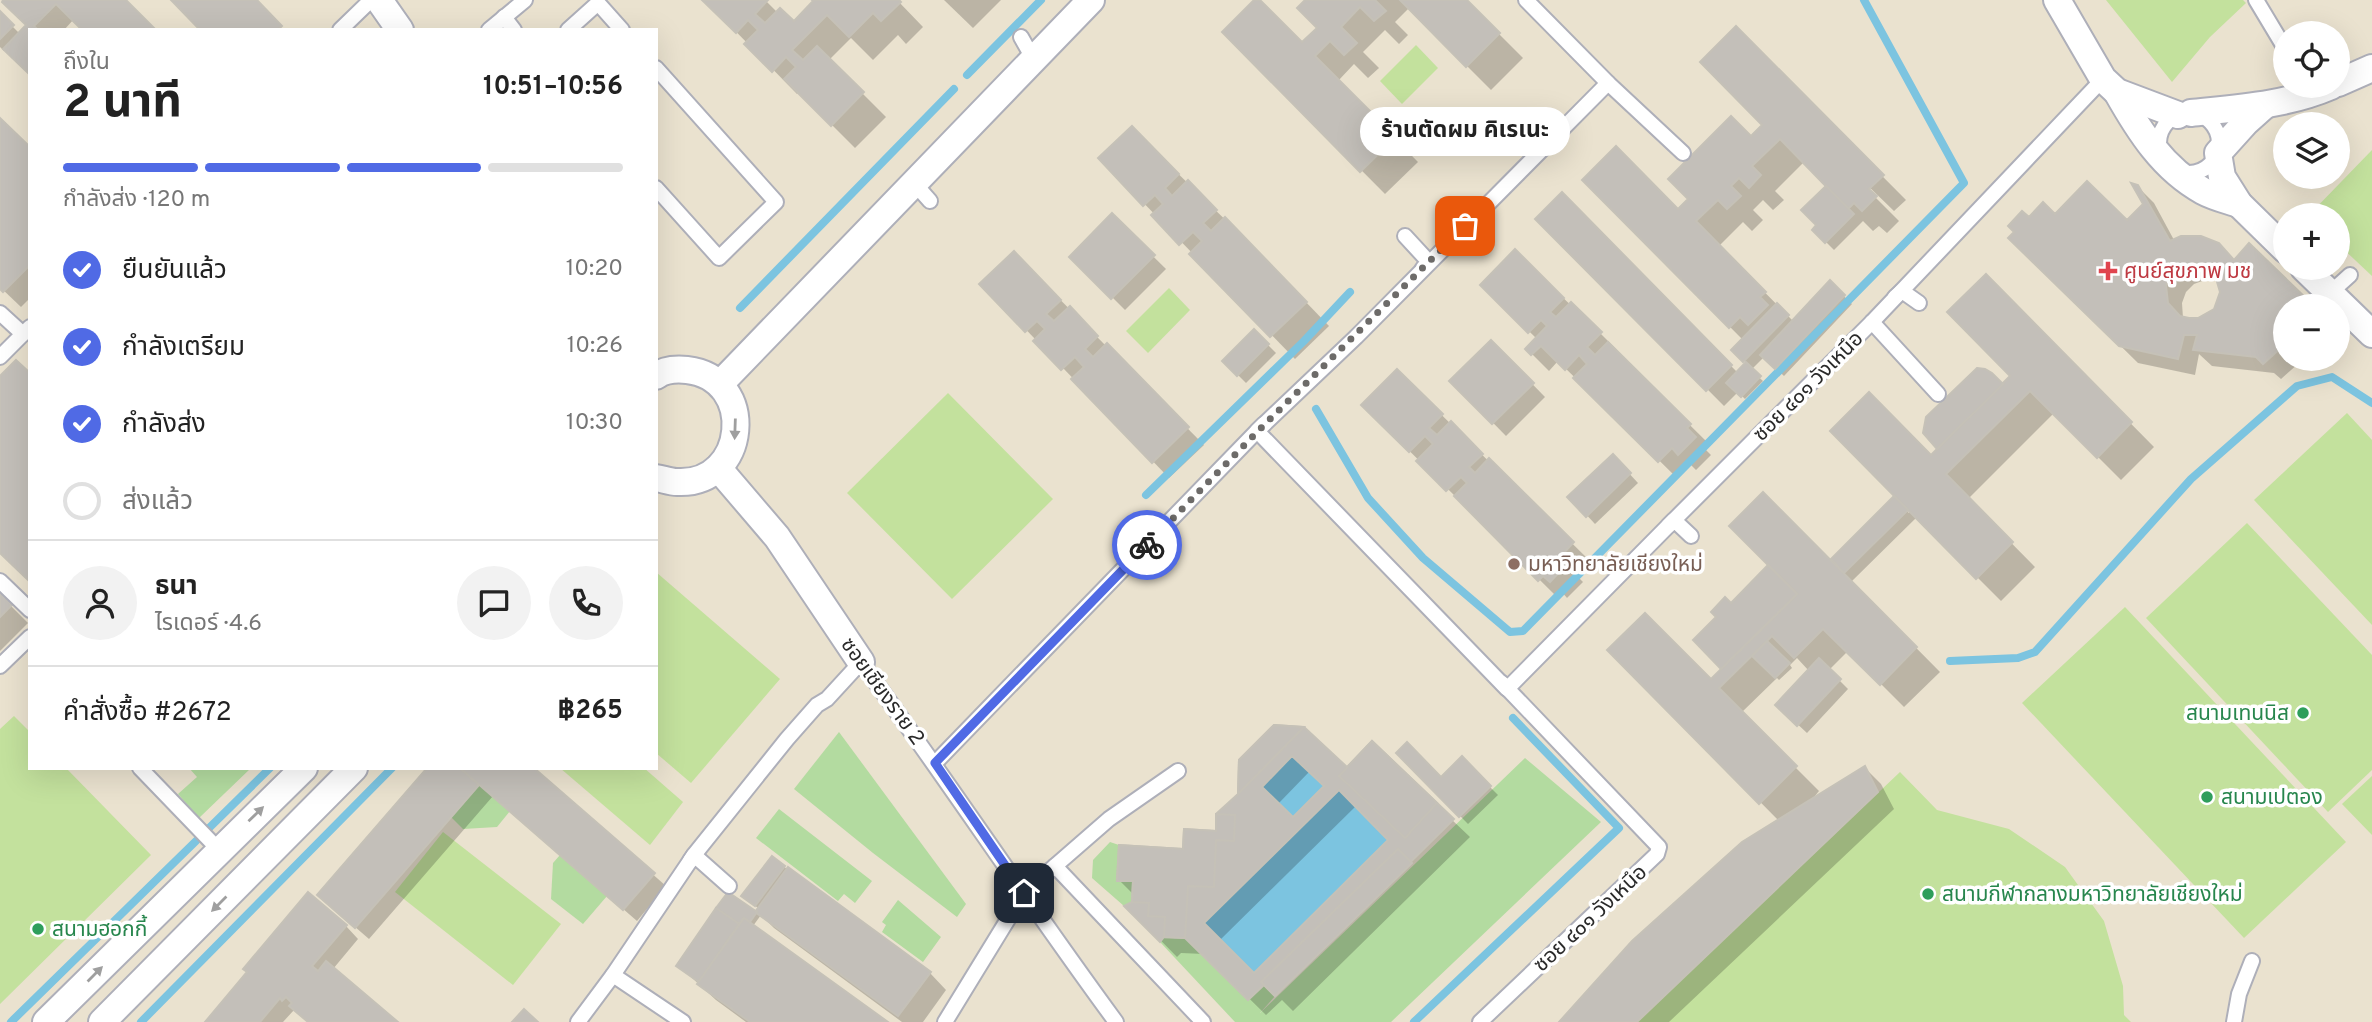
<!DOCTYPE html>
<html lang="th">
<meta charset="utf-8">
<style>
body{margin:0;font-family:Overpass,"Noto Sans Thai",sans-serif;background:#f2f2f2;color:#222;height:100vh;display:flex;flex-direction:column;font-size:26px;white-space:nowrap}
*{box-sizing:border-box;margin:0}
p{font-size:23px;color:#767676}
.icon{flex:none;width:38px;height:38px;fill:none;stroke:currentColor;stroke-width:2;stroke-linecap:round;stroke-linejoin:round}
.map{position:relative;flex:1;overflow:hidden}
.sheet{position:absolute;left:28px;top:28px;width:630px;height:742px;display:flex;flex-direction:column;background:#fff;border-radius:0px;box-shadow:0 7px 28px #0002}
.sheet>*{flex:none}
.buttons{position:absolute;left:2273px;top:21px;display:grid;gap:14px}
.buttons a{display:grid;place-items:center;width:77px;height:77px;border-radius:50%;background:#fff;box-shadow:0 7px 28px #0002;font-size:35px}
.pin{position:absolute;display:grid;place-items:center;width:60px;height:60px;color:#fff;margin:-30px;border-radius:14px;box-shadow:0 4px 10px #0006}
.courier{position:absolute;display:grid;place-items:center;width:70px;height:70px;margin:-35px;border:5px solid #506ae5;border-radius:50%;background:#fff;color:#222;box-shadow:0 2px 9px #0007}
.bubble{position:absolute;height:49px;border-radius:24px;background:#fff;box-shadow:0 7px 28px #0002;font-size:23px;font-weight:700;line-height:49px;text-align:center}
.head em{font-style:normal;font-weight:700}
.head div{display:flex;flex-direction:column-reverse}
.head{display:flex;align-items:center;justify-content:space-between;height:119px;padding:0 35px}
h1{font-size:46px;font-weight:700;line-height:52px}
.bar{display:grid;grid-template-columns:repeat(4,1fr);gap:10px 7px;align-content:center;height:84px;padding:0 35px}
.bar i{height:9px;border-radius:5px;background:#e0e0e0}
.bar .selected{background:#506ae5}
.bar p{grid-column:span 4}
.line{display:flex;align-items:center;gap:18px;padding:0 35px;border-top:2px solid #e0e0e0}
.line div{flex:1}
.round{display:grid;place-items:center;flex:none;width:74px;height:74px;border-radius:37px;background:#f2f2f2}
ol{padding:0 35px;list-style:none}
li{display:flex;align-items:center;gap:21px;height:77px}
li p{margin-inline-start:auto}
li .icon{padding:7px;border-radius:50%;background:#506ae5;color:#fff;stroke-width:4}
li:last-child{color:#767676}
li i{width:38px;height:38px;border:4px solid #e0e0e0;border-radius:50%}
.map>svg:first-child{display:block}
.education{fill:#eae2cf;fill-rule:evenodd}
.green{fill:#b3dba0}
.pitch{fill:#c3e19d}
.water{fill:#7cc4e0}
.shadow{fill:#0003;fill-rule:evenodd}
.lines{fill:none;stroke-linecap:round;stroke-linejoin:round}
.stream{stroke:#7cc4e0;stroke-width:8}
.building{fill:#c3bfb9;stroke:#c5c1b7;stroke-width:2;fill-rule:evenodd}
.lane-casing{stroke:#aeafb9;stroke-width:18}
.street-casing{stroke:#aeafb9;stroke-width:30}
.lane{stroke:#fff;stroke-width:14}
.street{stroke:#fff;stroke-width:26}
.oneway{fill:#9f9f9f}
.done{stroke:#6d6b69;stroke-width:7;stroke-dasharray:0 12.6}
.route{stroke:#506ae5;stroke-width:9}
.health-dot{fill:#e0444e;stroke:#fff;stroke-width:2.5}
.education-dot{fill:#8d6e63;stroke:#fff;stroke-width:2.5}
.leisure-dot{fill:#2e9e5b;stroke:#fff;stroke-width:2.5}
.labels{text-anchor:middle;stroke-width:7;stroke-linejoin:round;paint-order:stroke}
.health-label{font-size:21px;fill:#be3a42;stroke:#fff;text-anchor:start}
.street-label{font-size:21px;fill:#2a2a2a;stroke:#fff}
.education-label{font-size:21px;fill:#785e54;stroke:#fff;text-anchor:start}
.leisure-label{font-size:21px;fill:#27864d;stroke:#fff;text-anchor:start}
</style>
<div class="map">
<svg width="2372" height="1022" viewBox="0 0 2372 1022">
<rect width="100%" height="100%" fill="#eae5de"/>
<path class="education" d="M0 0H2372V1022H0ZM30 30H656V768H30ZM2286 33H2338V86H2286ZM2286 124H2338V177H2286ZM2286 215H2338V268H2286ZM2286 306H2338V359H2286Z"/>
<g class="green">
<polygon points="839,732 966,904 957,917 873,853 794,789"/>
<polygon points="1525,758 1601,822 1391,1022 1235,1022 1160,942 1164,937 1185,938 1248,999 1264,985 1275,996 1260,1013"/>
<polygon points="189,768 251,768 199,818 178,794 197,777"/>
<polygon points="479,785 510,811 497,827 463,829 451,817"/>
<polygon points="779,809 872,881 855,903 844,894 838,901 756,838"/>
<polygon points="1110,842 1119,845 1117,880 1133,881 1132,902 1124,906 1092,878 1093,860"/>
<polygon points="560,855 607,896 583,924 551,899 553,863"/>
<polygon points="898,900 941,937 923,962 882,932 886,925 882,922"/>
</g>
<g class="pitch">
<polygon points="2106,0 2243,0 2246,3 2210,37 2172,82"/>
<polygon points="1416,45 1438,68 1402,104 1380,81"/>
<polygon points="2372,150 2372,276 2338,244 2338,215 2309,215"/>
<polygon points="1169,288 1190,310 1148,353 1126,331"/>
<polygon points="948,393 1053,499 952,599 847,493"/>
<polygon points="2347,413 2372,440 2372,625 2254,500"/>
<polygon points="2247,523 2372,655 2372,770 2328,812 2146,618"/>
<polygon points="656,572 780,679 691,783 656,753"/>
<polygon points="2125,607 2346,842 2244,938 2022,703"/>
<polygon points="14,716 30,732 30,768 66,768 151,855 0,1004 0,729"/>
<polygon points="560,768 644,768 683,802 650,845"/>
<polygon points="1900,772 1937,810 2009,829 2065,867 2104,921 2123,986 2124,1015 2131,1022 1637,1022"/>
<polygon points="2372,776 2372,835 2342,804"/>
<polygon points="443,832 561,924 513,985 395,892"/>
</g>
<g class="water">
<polygon points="1292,756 1324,786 1293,817 1262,787"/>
<polygon points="1339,790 1388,840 1254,973 1204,923"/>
</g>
<g class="shadow">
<polygon points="6,0 123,0 74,19 64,30 30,30 4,51 0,47 0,14 20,34 28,25"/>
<polygon points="705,0 765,0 778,13 794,23 815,2 814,0 897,0 923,27 906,44 898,35 873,60 851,38 829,60 886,117 855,148 799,92 797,94"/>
<polygon points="944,0 1001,0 973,28"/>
<polygon points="1257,0 1302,44 1319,28 1308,0 1465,0 1523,58 1491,90 1409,8 1395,22 1408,35 1399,44 1385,30 1363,52 1379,68 1368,78 1354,64 1338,81 1418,162 1385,194 1224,32"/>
<polygon points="1736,29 1906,200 1894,211 1864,182 1862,184 1899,221 1887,233 1879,226 1873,231 1863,221 1834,250 1814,230 1819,226 1828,186 1804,162 1775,191 1784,200 1773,210 1763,200 1753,210 1763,220 1752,231 1743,222 1719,246 1794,322 1830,283 1852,304 1784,376 1764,357 1751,370 1763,381 1745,399 1738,392 1724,406 1538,219 1562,195 1738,373 1747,363 1733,350 1743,340 1584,180 1678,211 1751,139 1765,125"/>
<polygon points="0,120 30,150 30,298 21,307 0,287"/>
<polygon points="1156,152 1249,243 1329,326 1295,359 1100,158"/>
<path d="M2137 186 2154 203 2174 240 2235 262 2249 245 2312 306H2286V359H2297L2299 363 2281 379 2274 373 2212 366 2199 354 2195 375 2138 363 2011 238 2029 220 2055 216 2127 222 2145 204ZM2205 280 2219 281 2222 292 2215 310 2207 316 2189 320 2183 318 2182 303 2186 292 2194 284Z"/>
<polygon points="1112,216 1166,269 1125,310 1072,257"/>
<polygon points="1515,252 1601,334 1617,350 1616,352 1707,442 1702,446 1711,455 1696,470 1690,464 1676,477 1558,361 1549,371 1527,349 1537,339 1482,285"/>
<polygon points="1014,253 1204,445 1169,478 982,284"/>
<polygon points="1986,277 2154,447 2121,480 2054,413 1968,499 2035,567 2001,601 1917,517 1851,582 1940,672 1904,707 1848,651 1829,670 1848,689 1807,733 1777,705 1809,671 1797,658 1790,665 1792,668 1779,680 1777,678 1741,713 1819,791 1811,801 1865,768 1881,784 1894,809 1669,1022 1561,1022 1779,821 1610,650 1711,682 1724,669 1695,640 1731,605 1831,562 1894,499 1909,513 1931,457 2013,376"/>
<polygon points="1254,331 1276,353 1246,383 1224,361"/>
<polygon points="1491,342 1545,397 1506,436 1452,381"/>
<polygon points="1397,371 1589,560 1575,574 1583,582 1567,598 1561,591 1556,596 1363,405"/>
<polygon points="1613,456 1638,483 1595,524 1570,497"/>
<polygon points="0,595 28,623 0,651"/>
<path d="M1274 727 1347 769 1372 744 1470 837 1293 1011 1282 1000 1266 1015 1204 954 1181 953 1177 957 1127 906 1133 903 1134 895 1119 880 1185 851 1217 833ZM1310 771 1326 786 1293 819 1278 804ZM1356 806 1391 841 1254 976 1219 941Z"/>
<polygon points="1398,753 1441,779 1462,759 1498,795 1468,824"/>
<polygon points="429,768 532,768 666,886 637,921 493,796 369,939 332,907"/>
<polygon points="772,858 930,973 946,990 923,1022 902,1022 774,928 761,915 753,926 886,1022 746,1022 716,1000 678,965 728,894 756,914 759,909 744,896"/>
<polygon points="346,926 358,939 333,969 395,1022 308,1022 294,1010 283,1022 207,1022"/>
</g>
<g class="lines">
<g class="stream">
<polyline points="967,75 1041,0"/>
<polyline points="740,308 954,89"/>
<polyline points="1316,409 1368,498 1423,558 1510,632 1523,631 1964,183 1864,0"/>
<polyline points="1146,495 1304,341 1350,292"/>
<polyline points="1950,661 2018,658 2035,652 2191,479 2297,386 2332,377 2372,403"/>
<polyline points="207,830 270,768"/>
<polyline points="11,1022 196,841"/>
<polyline points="141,1022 392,768"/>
<polyline points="1414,1022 1619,828 1513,718"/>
</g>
</g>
<g class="building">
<polygon points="3,0 126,0 156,30 82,30 56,4 34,26 38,30 30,30 30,75 3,49 26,25 2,2"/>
<polygon points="171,0 257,0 282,26 278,30 200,30"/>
<polygon points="702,0 768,0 755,14 765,23 780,8 794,21 813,1 812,0 899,0 901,2 881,21 873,13 849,37 827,15 792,50 803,60 817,46 864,92 831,126 784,79 796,67 786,57 772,72 744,44 758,30 748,20 736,33"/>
<polygon points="1254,0 1260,0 1302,42 1317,28 1297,8 1305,0 1375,0 1386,11 1374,21 1360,7 1341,27 1357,43 1344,55 1330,41 1315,56 1396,137 1360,172 1222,32"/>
<polygon points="1400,0 1467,0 1500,33 1466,67"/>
<polygon points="0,11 14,25 0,39"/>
<polygon points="1736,26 1884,175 1869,189 1877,196 1862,211 1854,203 1848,209 1780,139 1752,166 1761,175 1749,188 1739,178 1731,186 1741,196 1727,209 1718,200 1696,221 1766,292 1760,297 1768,305 1748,325 1740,317 1729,328 1582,180 1616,146 1678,209 1688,199 1668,179 1731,116 1751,136 1762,125 1700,62"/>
<polygon points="0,118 30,147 30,265 3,292 0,289"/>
<polygon points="1132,126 1179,174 1165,188 1172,196 1188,180 1217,210 1203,223 1211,231 1225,217 1307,302 1270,337 1189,254 1202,241 1193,232 1179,245 1151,215 1163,204 1155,195 1143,206 1098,158"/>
<path d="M2087 181 2127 220 2143 204 2131 183 2138 185 2170 241 2181 236H2201L2219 243 2234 260 2249 243 2310 302H2295L2292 306H2286V314L2280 320 2278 332 2283 346 2263 364 2256 357 2193 350 2197 335H2184L2178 359 2119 346 2008 238 2014 232 2008 226 2022 211 2029 217 2043 202 2055 214ZM2198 263 2208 268 2215 275 2220 292 2214 309 2198 318H2189L2180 316 2168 303 2166 285 2170 275 2177 268 2187 264Z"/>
<polygon points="1826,186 1854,214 1825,243 1812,230 1816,225 1801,210"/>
<polygon points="1562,192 1732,365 1706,391 1535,219"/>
<polygon points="1112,213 1155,255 1111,299 1069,257"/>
<polygon points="1515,249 1564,298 1550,312 1556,317 1571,302 1602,332 1587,347 1595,355 1608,342 1691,424 1687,428 1696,437 1678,455 1672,448 1658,462 1573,378 1587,364 1579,355 1565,370 1541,346 1531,355 1525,349 1547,326 1541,320 1528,333 1480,285"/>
<polygon points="1014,251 1061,300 1046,314 1054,321 1070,306 1098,336 1085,349 1093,357 1107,343 1189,427 1152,463 1071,379 1084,367 1075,357 1061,370 1033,341 1045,329 1037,321 1025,332 979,284"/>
<polygon points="1986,274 2132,422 2097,458 2030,391 1946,474 2013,542 1976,579 1830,431 1869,392 1931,455 2010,376 1947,312"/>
<polygon points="1830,280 1845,295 1775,369 1760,355"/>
<polygon points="1777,303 1789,315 1743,362 1731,350"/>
<polygon points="1254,329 1269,344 1237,376 1222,361"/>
<polygon points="1491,340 1534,383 1492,424 1449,381"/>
<polygon points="16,360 30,373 30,582 0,553 0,376"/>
<polygon points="1746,362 1761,376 1741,397 1726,383"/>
<polygon points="1977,368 1985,369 1992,373 2003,384 1937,449 1923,433 1926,417"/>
<polygon points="1397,369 1443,414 1429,428 1437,435 1451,421 1483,454 1469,467 1475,473 1489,458 1574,542 1560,557 1567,564 1550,582 1543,576 1538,581 1454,496 1467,483 1461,477 1446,491 1416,461 1433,444 1425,436 1409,452 1361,405"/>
<polygon points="1613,454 1631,473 1586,517 1567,497"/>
<polygon points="1763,492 1917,647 1880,685 1823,629 1794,658 1772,636 1719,688 1797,766 1759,804 1607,650 1645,613 1711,679 1797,594 1729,526"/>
<polygon points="1894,496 1908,510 1844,573 1831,559"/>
<polygon points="1768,565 1797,594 1721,669 1693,640 1716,617 1711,612 1725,597 1731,603"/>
<polygon points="0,592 12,605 0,617"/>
<polygon points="1767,641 1790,663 1775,678 1752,656"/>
<polygon points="1819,658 1841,679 1797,726 1775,705"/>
<path d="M1274 725 1304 727 1347 767 1372 741 1454 819 1275 996 1264 985 1248 1000 1185 938 1164 937 1160 942 1124 906 1132 902 1133 881H1117L1119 845 1183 849 1184 829 1216 831V814L1238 794 1239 760ZM1292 756 1324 786 1293 817 1262 787ZM1339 790 1388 840 1254 973 1204 923Z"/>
<polygon points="1274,725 1304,727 1238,794 1239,760"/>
<polygon points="1372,741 1437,803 1405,838 1339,776"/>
<polygon points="1407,742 1441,777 1462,756 1491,786 1459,817 1396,753"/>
<polygon points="1865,766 1878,792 1637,1022 1559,1022 1632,941 1742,842"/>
<polygon points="427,768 460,768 479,785 355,928 317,895"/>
<polygon points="460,768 534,768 655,873 623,910"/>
<polygon points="1216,814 1235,815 1234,841 1216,840 1214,887 1188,886 1185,938 1164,937 1165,917 1148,916 1149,903 1132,902 1133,881 1117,881 1119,845 1183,849 1184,829 1216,831"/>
<polygon points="1398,849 1412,863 1275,996 1261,982"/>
<polygon points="772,856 785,866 755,906 741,896"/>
<polygon points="788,867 931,972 898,1016 755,912"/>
<polygon points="308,892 347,925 312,966 318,971 326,961 398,1022 308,1022 289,1006 292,1003 286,997 282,1001 280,998 260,1022 205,1022 247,972 243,969"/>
<polygon points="728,892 757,912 750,922 744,918 739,924 716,908"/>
<polygon points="716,908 739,924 699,982 676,966"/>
<polygon points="744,918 888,1022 750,1022 697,984"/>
<polygon points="524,1009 538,1022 512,1022"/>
</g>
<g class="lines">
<g class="lane-casing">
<g id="lane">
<polyline points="2256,0 2286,50"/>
<polyline points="504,17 514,30"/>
<polyline points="340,30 371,0"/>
<polyline points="489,30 525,0"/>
<polyline points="568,30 598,3 622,30"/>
<polyline points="1021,37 1034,60 1038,56"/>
<polyline points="656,68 776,202 719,258 656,188"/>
<polyline points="1608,83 1683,153"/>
<circle cx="2189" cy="143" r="30"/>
<polyline points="919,180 915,184 930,201"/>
<polyline points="1405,236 1429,262 1423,268"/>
<polyline points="2333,296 2330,293 2350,275"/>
<polyline points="1895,297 1902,291 1919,303"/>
<polyline points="0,313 23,334"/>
<polyline points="1872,322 1938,394"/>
<polyline points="0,357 30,327"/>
<polyline points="1264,424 1257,431 1507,689 1674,520 1691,536"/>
<polyline points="1668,526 1872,322 2103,79"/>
<polyline points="0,581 30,610"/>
<polyline points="0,666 30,637"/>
<polyline points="935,763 1257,431 1356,337 1608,83 1526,0"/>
<polyline points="140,768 219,850"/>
<polyline points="690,861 694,855 729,886"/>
<polyline points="1055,866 1203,1022"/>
<polyline points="613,975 683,1022"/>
<path d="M578 1022 613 975 694 855 787 739 817 705 827 699 861 662C948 781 1029 904 1116 1022"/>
<polyline points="945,1022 1024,893 1109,819 1178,771"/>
<polyline points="1480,1022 1657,854 1659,847 1502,683"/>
<polyline points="2234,1022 2239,994 2252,961"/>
</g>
</g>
<g class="street-casing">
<g id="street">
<polyline points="379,0 400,30"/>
<polyline points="2057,0 2103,79 2117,92 2178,115"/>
<polyline points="2338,83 2372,68"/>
<path d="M2117 92C2139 131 2163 169 2203 191 2214 197 2227 200 2239 204"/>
<polyline points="2265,105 2246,122 2218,153 2222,177 2239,204 2286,250"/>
<path d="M2191 113C2239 108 2287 105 2331 86"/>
<polyline points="2304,268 2372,334"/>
<path d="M656 376C665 369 677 369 687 370 758 378 748 486 677 482 670 482 663 479 656 478"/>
<polyline points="720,384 1091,0"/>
<polyline points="718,468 777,537 861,662"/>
<polyline points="46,1022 304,768"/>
<polyline points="102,1022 354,768"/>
</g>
</g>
<use href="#lane" class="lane"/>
<use href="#street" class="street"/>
</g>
<defs><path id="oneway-solid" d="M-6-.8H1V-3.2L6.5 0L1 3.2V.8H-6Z" transform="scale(1.75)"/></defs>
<g class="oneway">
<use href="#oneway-solid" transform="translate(735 429) rotate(92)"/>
<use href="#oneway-solid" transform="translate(256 814) rotate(-44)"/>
<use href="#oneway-solid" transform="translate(219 904) rotate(135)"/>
<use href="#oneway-solid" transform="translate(95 974) rotate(-45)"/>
</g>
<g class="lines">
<polyline class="done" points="1147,545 1258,431 1465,226"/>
<polyline class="route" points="1024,893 935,763 1147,545"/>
</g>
<path class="health-dot" d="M2104.5 260.5h7v7h7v7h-7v7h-7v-7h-7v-7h7z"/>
<circle class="education-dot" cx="1514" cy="564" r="7"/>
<g class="leisure-dot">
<circle cx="2303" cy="713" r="7"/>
<circle cx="2207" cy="797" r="7"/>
<circle cx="1928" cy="894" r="7"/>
<circle cx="38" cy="929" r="7"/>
</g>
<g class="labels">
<g class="health-label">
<text x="2124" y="278">ศูนย์สุขภาพ มช</text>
</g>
<g class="street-label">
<text transform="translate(1808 386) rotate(-45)" y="7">ซอย ๔๐๑ วังเหนึอ</text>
<text transform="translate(883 691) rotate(54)" y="7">ซอยเชียงราย 2</text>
<text transform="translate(1590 918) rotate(-43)" y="7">ซอย ๔๐๑ วังเหนึอ</text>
</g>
<g class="education-label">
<text x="1528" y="571">มหาวิทยาลัยเชียงใหม่</text>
</g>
<g class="leisure-label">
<text x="2289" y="720" text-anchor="end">สนามเทนนิส</text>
<text x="2221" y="804">สนามเปตอง</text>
<text x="1942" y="901">สนามกีฬากลางมหาวิทยาลัยเชียงใหม่</text>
<text x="52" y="936">สนามฮอกกี้</text>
</g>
</g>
</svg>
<div class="buttons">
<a><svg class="icon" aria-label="locate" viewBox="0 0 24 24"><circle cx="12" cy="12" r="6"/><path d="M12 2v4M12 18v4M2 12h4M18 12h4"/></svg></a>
<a><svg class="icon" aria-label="layers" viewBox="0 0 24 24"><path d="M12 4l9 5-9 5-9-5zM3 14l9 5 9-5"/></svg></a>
<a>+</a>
<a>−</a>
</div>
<div class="pin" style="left:1465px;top:226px;background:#ea580c"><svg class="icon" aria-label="bag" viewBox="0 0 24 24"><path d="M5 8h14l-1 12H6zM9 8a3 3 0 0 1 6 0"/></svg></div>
<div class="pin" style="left:1024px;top:893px;background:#1f2937"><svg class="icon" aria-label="home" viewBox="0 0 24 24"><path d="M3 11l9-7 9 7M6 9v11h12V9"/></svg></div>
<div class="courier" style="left:1147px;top:545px"><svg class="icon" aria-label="bike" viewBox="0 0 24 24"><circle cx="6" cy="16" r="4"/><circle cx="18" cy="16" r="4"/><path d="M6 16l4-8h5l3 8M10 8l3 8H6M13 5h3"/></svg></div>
<div class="bubble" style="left:1360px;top:107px;width:210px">ร้านตัดผม คิเรเนะ</div>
<section class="sheet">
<div class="head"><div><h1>2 นาที</h1><p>ถึงใน</p></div><em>10:51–10:56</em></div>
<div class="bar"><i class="selected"></i><i class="selected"></i><i class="selected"></i><i></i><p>กำลังส่ง · 120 m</p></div>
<ol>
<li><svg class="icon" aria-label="check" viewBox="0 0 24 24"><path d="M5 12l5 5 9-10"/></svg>ยืนยันแล้ว<p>10:20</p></li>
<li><svg class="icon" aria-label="check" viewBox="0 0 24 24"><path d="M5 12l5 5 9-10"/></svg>กำลังเตรียม<p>10:26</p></li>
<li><svg class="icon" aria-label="check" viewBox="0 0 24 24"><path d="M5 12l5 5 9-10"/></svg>กำลังส่ง<p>10:30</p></li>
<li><i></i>ส่งแล้ว</li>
</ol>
<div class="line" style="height:126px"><a class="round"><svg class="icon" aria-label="person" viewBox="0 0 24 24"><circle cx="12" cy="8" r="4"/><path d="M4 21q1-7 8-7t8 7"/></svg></a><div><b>ธนา</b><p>ไรเดอร์ · 4.6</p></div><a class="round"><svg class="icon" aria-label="chat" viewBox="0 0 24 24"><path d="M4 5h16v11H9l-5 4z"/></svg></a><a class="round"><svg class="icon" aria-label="phone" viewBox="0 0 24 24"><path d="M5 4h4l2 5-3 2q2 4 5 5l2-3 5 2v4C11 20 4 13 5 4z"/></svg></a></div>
<div class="line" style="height:91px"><div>คำสั่งซื้อ #2672</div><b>฿265</b></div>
</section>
</div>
